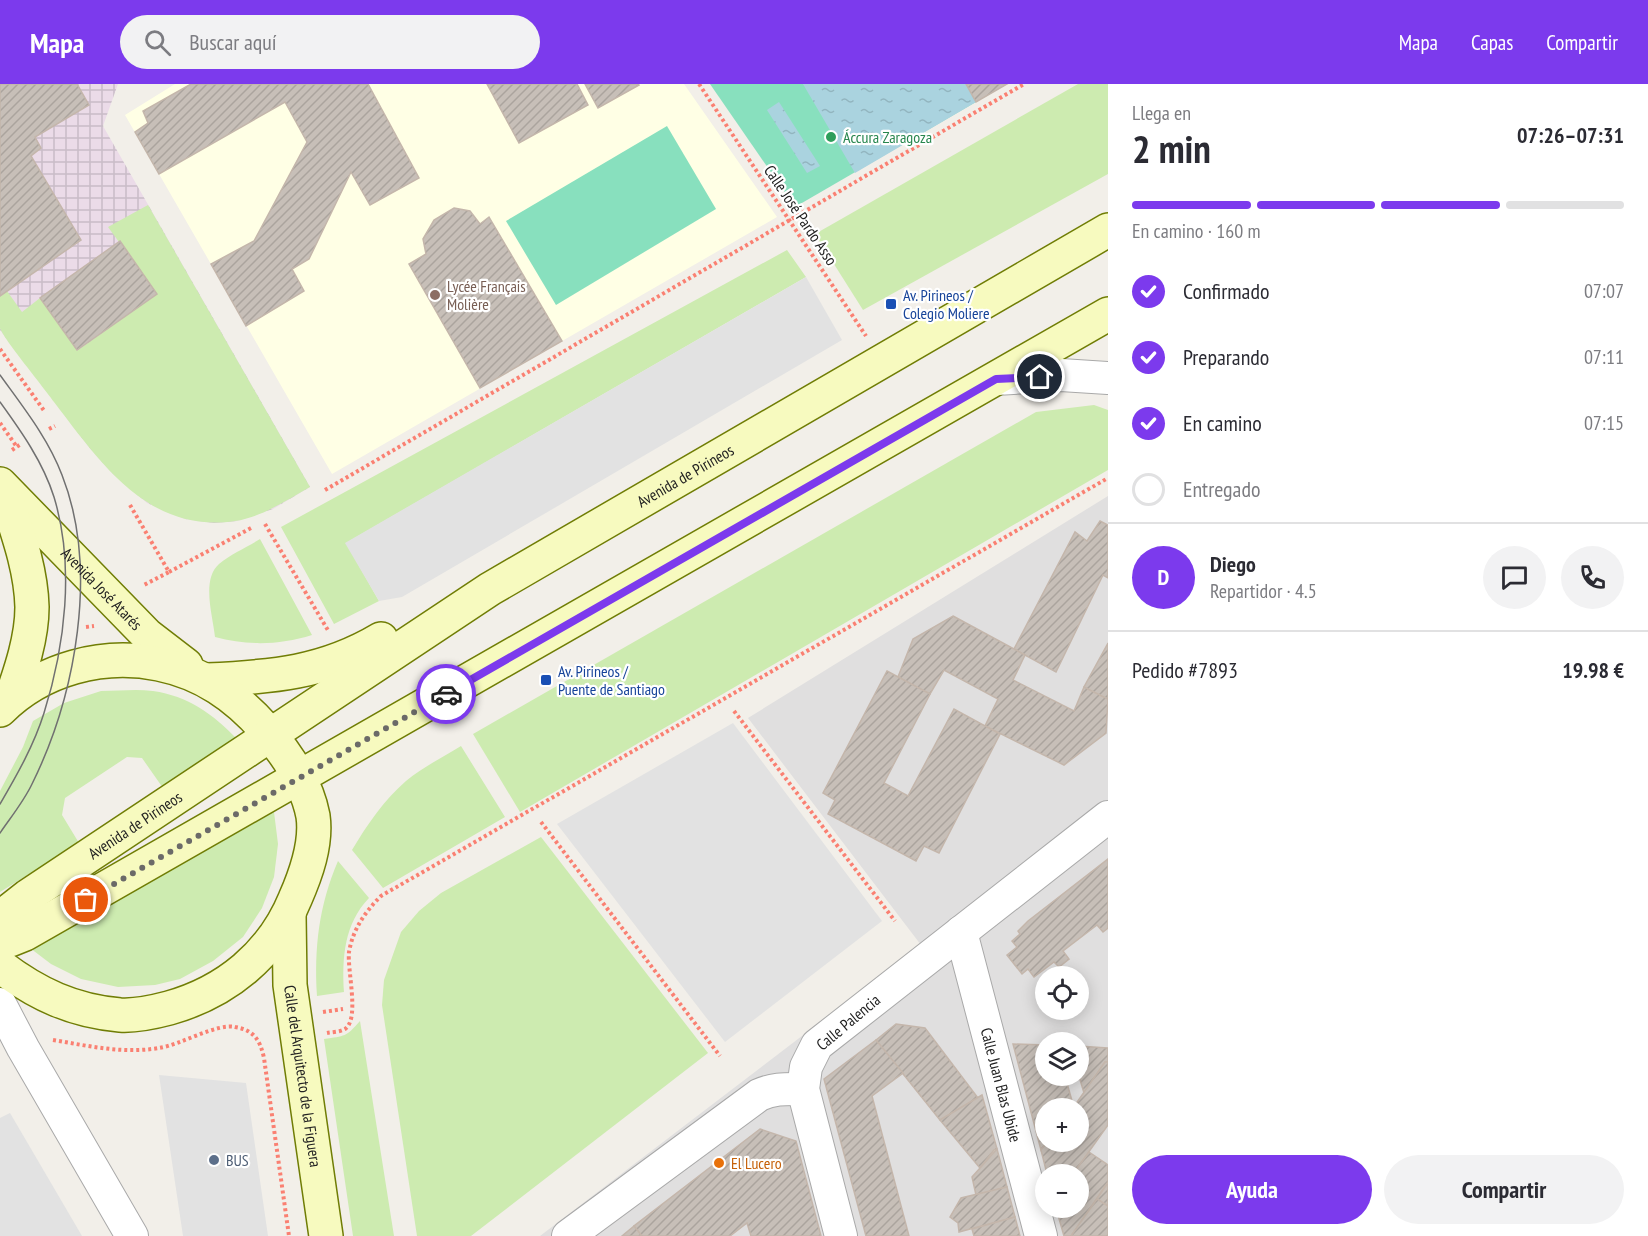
<!DOCTYPE html>
<html lang="es">
<meta charset="utf-8">
<style>
body{margin:0;font-family:"PT Sans Narrow",sans-serif;background:#f2f2f3;color:#2b2b33;height:100vh;display:flex;flex-direction:column;font-size:22px;white-space:nowrap}
*{box-sizing:border-box;margin:0}
p{font-size:20px;color:#7c7c81}
.icon{flex:none;width:33px;height:33px;fill:none;stroke:currentColor;stroke-width:2;stroke-linecap:round;stroke-linejoin:round}
.map{position:relative;flex:1;overflow:hidden}
.drawer{display:flex;flex-direction:column;background:#fff;width:540px}
.drawer>*{flex:none}
.controls{position:absolute;left:1035px;top:882px;display:grid;gap:12px}
.controls a{display:grid;place-items:center;width:54px;height:54px;border-radius:50%;background:#fff;box-shadow:0 3px 15px #0003;font-size:30px}
.pin{position:absolute;display:grid;place-items:center;width:51px;height:51px;color:#fff;margin:-26px;border:3px solid #fff;border-radius:50%;box-shadow:0 2px 6px #0007}
.courier{position:absolute;display:grid;place-items:center;width:60px;height:60px;margin:-30px;border:4px solid #7c3aed;border-radius:50%;background:#fff;color:#222;box-shadow:0 2px 8px #0007}
.summary em{font-style:normal;font-weight:600}
.summary div{display:flex;flex-direction:column-reverse}
.summary{display:flex;align-items:center;justify-content:space-between;height:102px;padding:0 24px}
h1{font-size:39px;font-weight:600;line-height:45px}
.bar{display:grid;grid-template-columns:repeat(4,1fr);gap:9px 6px;align-content:center;height:72px;padding:0 24px}
.bar i{height:8px;border-radius:4px;background:#e1e1e2}
.bar .on{background:#7c3aed}
.bar p{grid-column:span 4}
.line{display:flex;align-items:center;gap:15px;padding:0 24px;border-top:2px solid #e1e1e2}
.line div{flex:1}
.round{display:grid;place-items:center;flex:none;width:63px;height:63px;border-radius:32px;background:#f2f2f3}
ol{padding:0 24px;list-style:none}
li{display:flex;align-items:center;gap:18px;height:66px}
li p{margin-inline-start:auto}
li .icon{padding:6px;border-radius:50%;background:#7c3aed;color:#fff;stroke-width:4}
li:last-child{color:#7c7c81}
li i{width:33px;height:33px;border:3px solid #e1e1e2;border-radius:50%}
.primary-button{display:flex;gap:12px;margin-top:auto;padding:12px 24px}
.primary-button a{flex:1;height:69px;border-radius:36px;background:#7c3aed;color:#fff;font-size:24px;font-weight:600;line-height:69px;text-align:center}
.primary-button a+a{background:#f2f2f3;color:#2b2b33}
header{display:flex;align-items:center;gap:36px;box-sizing:border-box;height:84px;padding:0 30px;background:#7c3aed;color:#fff}
header strong{font-size:28px}
nav{display:flex;gap:33px;margin-inline-start:auto;font-size:21px}
.search{width:420px;height:54px;background:#f2f2f3;display:flex;align-items:center;gap:15px;box-sizing:border-box;padding:0 21px;border-radius:33px;color:#7c7c81;font-size:22px}
main{display:flex;flex:1;min-height:0}
.map>svg:first-child{display:block}
.residential{fill:#e0dfdf;fill-rule:evenodd}
.industrial{fill:url(#industrial-grid)}
.education{fill:#ffffe5}
.grass{fill:#cdebb0}
.pitch{fill:#88e0be}
.parking{fill:#e2e2e2}
.water{fill:url(#water-ripples)}
.building{fill:url(#building-hatch);stroke:#c4b6ab;stroke-width:1.5}
.lines{fill:none;stroke-linecap:round;stroke-linejoin:round}
.minor-casing{stroke:#a9a9a9;stroke-width:34}
.secondary-casing{stroke:#707d05;stroke-width:36}
.path{stroke:#fa8072;stroke-width:4;stroke-dasharray:3 3;stroke-linecap:butt}
.minor{stroke:#fff;stroke-width:32}
.secondary{stroke:#f7fabf;stroke-width:33}
.tram{stroke:#707070;stroke-width:1.5}
.done{stroke:#6b6a68;stroke-width:6;stroke-dasharray:0 10.8}
.route{stroke:#7c3aed;stroke-width:8}
.leisure-dot{fill:#2e9e5b;stroke:#fff;stroke-width:2}
.education-dot{fill:#8d6e63;stroke:#fff;stroke-width:2}
.transit-dot{fill:#1a4fb4;stroke:#fff;stroke-width:2}
.service-dot{fill:#5c6f8a;stroke:#fff;stroke-width:2}
.food-dot{fill:#e8710a;stroke:#fff;stroke-width:2}
.labels{text-anchor:middle;stroke-width:4.5;stroke-linejoin:round;paint-order:stroke}
.leisure-label{font-size:16px;fill:#27864d;stroke:#fff;text-anchor:start}
.street-label{font-size:16px;fill:#222;stroke:#fff}
.education-label{font-size:16px;fill:#785e54;stroke:#fff;text-anchor:start}
.transit-label{font-size:16px;fill:#164399;stroke:#fff;text-anchor:start}
.service-label{font-size:16px;fill:#4e5e75;stroke:#fff;text-anchor:start}
.food-label{font-size:16px;fill:#c56008;stroke:#fff;text-anchor:start}
</style>
<header>
<strong>Mapa</strong>
<div class="search"><svg class="icon" aria-label="search" viewBox="0 0 24 24"><circle cx="10" cy="10" r="6"/><path d="M15 15l6 6"/></svg>Buscar aquí</div>
<nav><a>Mapa</a><a>Capas</a><a>Compartir</a></nav>
</header>
<main>
<div class="map">
<svg width="1108" height="1152" viewBox="0 0 1108 1152">
<defs>
<pattern id="industrial-grid" width="8" height="8" patternUnits="userSpaceOnUse" patternTransform="scale(1.5)"><rect width="8" height="8" fill="#ebdbe8"/><path d="M0 4h8M4 0v8" fill="none" stroke="#c9bcc7"/></pattern>
<pattern id="water-ripples" width="26" height="14" patternUnits="userSpaceOnUse" patternTransform="scale(1.5)"><rect width="26" height="14" fill="#aad3df"/><path d="M2 4q2-2 4 0t4 0M15 11q2-2 4 0t4 0" fill="none" stroke="#92b5bf"/></pattern>
<pattern id="building-hatch" width="6" height="6" patternUnits="userSpaceOnUse" patternTransform="scale(1.5)"><rect width="6" height="6" fill="#c7bfb8"/><path d="M-1 1l2-2M0 6l6-6M5 7l2-2" fill="none" stroke="#aba49e"/></pattern>
</defs>
<rect width="100%" height="100%" fill="#f2efe9"/>
<path class="residential" d="M1108 412V1152H540L921 861 748 634ZM1046 892H1078V926H1046ZM1046 958H1078V992H1046ZM1046 1024H1078V1058H1046ZM1046 1090H1078V1124H1046Z"/>
<polygon class="industrial" points="0,0 118,0 103,42 310,403 273,425 237,437 214,439 185,435 147,419 111,388 88,362 0,246"/>
<polygon class="education" points="175,0 684,0 777,133 332,390 125,31"/>
<g class="grass">
<polygon points="1078,0 1108,0 1108,90 863,226 815,150"/>
<path d="M148 121 310 403C287 416 262 433 235 437 148 450 100 378 54 318 46 306 2 253 0 244 0 234 0 222 0 212L7 207 22 228 40 214 78 266 157 210 108 143Z"/>
<polygon points="787,166 806,193 346,459 379,517 334,540 281,443"/>
<polygon points="1094,321 1108,326 1108,386 520,728 473,650 1036,328"/>
<path d="M260 455 312 551C280 561 248 562 215 553 213 532 201 496 219 480 231 470 247 463 260 455Z"/>
<path d="M101 607C118 607 136 605 153 607 188 612 213 630 237 655L163 704 142 674 127 673 65 714 62 731 79 759 0 808V707L23 663 33 637 64 619Z"/>
<path d="M461 662 505 733 383 804 352 766C367 741 384 716 406 697 423 683 443 673 461 662Z"/>
<polygon points="274,728 278,760 274,793 262,824 243,853 213,877 180,895 155,901 118,903 81,895 51,880 30,864"/>
<polygon points="541,753 708,969 471,1152 417,1152 382,921 384,896 401,848 419,827 441,809"/>
<path d="M338 777 369 814C344 840 342 874 344 908L317 912C314 864 319 821 338 777Z"/>
<path d="M360 937 394 1152H353L324 955C345 952 346 953 360 937Z"/>
</g>
<g class="pitch">
<polygon points="710,0 1007,0 795,123"/>
<polygon points="667,42 716,125 556,221 506,137"/>
</g>
<g class="parking">
<polygon points="806,193 842,256 402,513 379,517 345,459"/>
<polygon points="733,639 882,837 725,958 557,740"/>
<polygon points="159,991 246,999 268,1152 183,1152"/>
<polygon points="10,1029 27,1058 82,1152 0,1152 0,1034"/>
</g>
<g class="water">
<polygon points="803,0 966,0 976,18 855,89"/>
<polygon points="779,18 820,82 807,89 767,26"/>
</g>
<g class="building">
<polygon points="0,0 77,0 89,21 35,53 41,64 31,72 81,156 0,212"/>
<polygon points="191,0 368,0 419,94 370,121 351,88 309,175 292,185 304,207 246,242 211,180 254,157 307,58 285,18 159,90 135,48 148,39 143,27"/>
<polygon points="487,0 577,0 588,21 519,59"/>
<polygon points="585,0 638,0 639,1 598,24"/>
<polygon points="966,0 1007,0 976,18"/>
<polygon points="454,124 470,127 480,140 489,133 562,257 480,304 409,180 426,170 423,155 434,136"/>
<polygon points="120,157 157,210 77,266 40,214"/>
<polygon points="1100,437 1108,441 1108,494 1103,491 1056,588 1014,565 1075,448 1087,457"/>
<polygon points="953,532 1025,571 1013,596 1074,627 1084,603 1108,615 1106,649 1064,681 985,642 998,615 944,586 930,610 898,593 913,555"/>
<polygon points="1108,559 1108,615 1084,603"/>
<polygon points="887,587 930,610 884,699 908,712 954,625 1000,650 939,769 924,762 916,777 828,730 835,716 823,709"/>
<polygon points="1108,775 1108,844 1103,848 1097,841 1063,867 1069,875 1059,883 1054,878 1034,893 1028,885 1022,890 1007,871 1017,863 1012,857 1020,850 1018,847 1028,837"/>
<polygon points="896,940 925,944 978,1014 940,1036 876,956"/>
<polygon points="876,956 903,989 872,1012 909,1152 866,1152 824,995"/>
<polygon points="1013,960 1046,961 1046,992 1067,992 1065,992 1074,1024 1046,1024 1046,1058 1047,1058 1041,1066"/>
<polygon points="1078,962 1108,964 1108,978 1105,978 1084,1009 1078,989"/>
<polygon points="1105,978 1108,978 1108,1041 1073,1090 1047,1090 1041,1066 1047,1058 1078,1058 1078,1024 1073,1024"/>
<polygon points="982,1011 997,1065 994,1066 980,1084 940,1036"/>
<polygon points="760,1045 796,1057 821,1152 751,1152 747,1139 730,1152 642,1152 634,1142"/>
<polygon points="997,1065 1007,1103 976,1111 972,1093"/>
<polygon points="1089,1068 1108,1081 1108,1098 1071,1152 1064,1152 1056,1124 1078,1124 1078,1090 1073,1090"/>
<polygon points="1107,1100 1108,1101 1108,1122 1097,1115"/>
<polygon points="1007,1103 1015,1133 959,1148 958,1139 950,1133 961,1114"/>
<polygon points="1097,1115 1108,1122 1108,1152 1071,1152"/>
<polygon points="1015,1133 1020,1152 974,1152 972,1145"/>
<polygon points="634,1142 642,1152 622,1152"/>
</g>
<g class="lines">
<g class="minor-casing">
<g id="minor">
<polyline points="996,295 1061,291 1108,294"/>
<path id="s1" d="M961 848 1041 1152"/>
<polyline points="0,920 23,964 132,1152"/>
<path d="M568 1152 759 1011C774 1004 787 1005 803 1005"/>
<polyline points="841,1152 803,1005 806,983 817,961 1108,733"/>
</g>
</g>
<g class="secondary-casing">
<g id="secondary">
<path id="s2" d="M0 400 147 551 186 581"/>
<path d="M5 410C17 447 31 484 32 523 32 554 21 586 11 615"/>
<path d="M207 596C272 593 324 589 381 555"/>
<path d="M0 626C41 585 103 568 159 580 203 589 236 612 265 645 286 669 307 700 313 732 317 760 306 790 295 815 272 871 226 908 169 924 154 928 136 932 120 931 73 927 37 910 0 882"/>
<path id="s3" d="M289 831 290 901 326 1152"/>
<path id="s4" d="M0 834 28 812 490 505 1108 146"/>
<polyline points="0,856 10,856 25,850 1108,230"/>
</g>
</g>
<g class="path">
<polyline points="699,0 866,252"/>
<polyline points="0,265 45,328"/>
<polyline points="0,339 17,363"/>
<polyline points="49,345 55,342"/>
<polyline points="12,366 21,360"/>
<polyline points="325,406 1024,0"/>
<polyline points="130,421 169,488 142,502"/>
<polyline points="265,440 329,548"/>
<polyline points="169,488 253,443"/>
<polyline points="86,543 94,542"/>
<polyline points="734,627 895,837"/>
<polyline points="541,738 720,972"/>
<polyline points="323,928 343,925"/>
<path d="M327 949C332 948 340 948 345 945 360 935 347 886 349 868 353 845 365 828 381 812L1108 394"/>
<path d="M53 956C89 962 123 970 159 964 180 961 217 939 235 943 254 946 260 956 264 974L289 1152"/>
</g>
<use href="#minor" class="minor"/>
<use href="#secondary" class="secondary"/>
<g class="tram">
<path d="M0 291C23 323 48 354 62 391 99 485 76 611 32 700 24 717 11 733 0 749"/>
<path d="M0 318C21 347 43 378 54 413 75 482 65 562 44 629 34 661 17 691 0 720"/>
</g>
</g>
<g class="lines">
<polyline class="done" points="86,816 446,610"/>
<polyline class="route" points="446,610 996,295 1040,293"/>
</g>
<circle class="leisure-dot" cx="831" cy="53" r="6"/>
<circle class="education-dot" cx="435" cy="211" r="6"/>
<g class="transit-dot">
<rect x="885" y="214" width="12" height="12" rx="3"/>
<rect x="540" y="590" width="12" height="12" rx="3"/>
</g>
<circle class="service-dot" cx="214" cy="1076" r="6"/>
<circle class="food-dot" cx="719" cy="1079" r="6"/>
<g class="labels">
<g class="leisure-label">
<text x="843" y="59">Áccura Zaragoza</text>
</g>
<g class="street-label">
<text transform="translate(801 131) rotate(56)" y="6">Calle José Pardo Asso</text>
<text dy="6" stroke="none"><textPath href="#s4" startOffset="816">Avenida de Pirineos</textPath></text>
<text dy="6" stroke="none"><textPath href="#s2" startOffset="146">Avenida José Atarés</textPath></text>
<text dy="6" stroke="none"><textPath href="#s4" startOffset="164">Avenida de Pirineos</textPath></text>
<text transform="translate(848 938) rotate(-40)" y="6">Calle Palencia</text>
<text dy="6" stroke="none"><textPath href="#s3" startOffset="162">Calle del Arquitecto de la Figuera</textPath></text>
<text dy="6" stroke="none"><textPath href="#s1" startOffset="158">Calle Juan Blas Ubide</textPath></text>
</g>
<g class="education-label">
<text x="447" y="208">Lycée Français<tspan x="447" dy="18">Molière</tspan></text>
</g>
<g class="transit-label">
<text x="903" y="217">Av. Pirineos /<tspan x="903" dy="18">Colegio Moliere</tspan></text>
<text x="558" y="593">Av. Pirineos /<tspan x="558" dy="18">Puente de Santiago</tspan></text>
</g>
<g class="service-label">
<text x="226" y="1082">BUS</text>
</g>
<g class="food-label">
<text x="731" y="1085">El Lucero</text>
</g>
</g>
</svg>
<div class="controls">
<a><svg class="icon" aria-label="locate" viewBox="0 0 24 24"><circle cx="12" cy="12" r="6"/><path d="M12 2v4M12 18v4M2 12h4M18 12h4"/></svg></a>
<a><svg class="icon" aria-label="layers" viewBox="0 0 24 24"><path d="M12 4l9 5-9 5-9-5zM3 14l9 5 9-5"/></svg></a>
<a>+</a>
<a>−</a>
</div>
<div class="pin" style="left:86px;top:816px;background:#ea580c"><svg class="icon" aria-label="bag" viewBox="0 0 24 24"><path d="M5 8h14l-1 12H6zM9 8a3 3 0 0 1 6 0"/></svg></div>
<div class="pin" style="left:1040px;top:293px;background:#1f2937"><svg class="icon" aria-label="home" viewBox="0 0 24 24"><path d="M3 11l9-7 9 7M6 9v11h12V9"/></svg></div>
<div class="courier" style="left:446px;top:610px"><svg class="icon" aria-label="car" viewBox="0 0 24 24"><path d="M5 17H2v-5l4-1 3-4h7l3 4 3 1v5h-3M9 17h6M6 11h13"/><circle cx="7" cy="17" r="2"/><circle cx="17" cy="17" r="2"/></svg></div>
</div>
<section class="drawer">
<div class="summary"><div><h1>2 min</h1><p>Llega en</p></div><em>07:26–07:31</em></div>
<div class="bar"><i class="on"></i><i class="on"></i><i class="on"></i><i></i><p>En camino · 160 m</p></div>
<ol>
<li><svg class="icon" aria-label="check" viewBox="0 0 24 24"><path d="M5 12l5 5 9-10"/></svg>Confirmado<p>07:07</p></li>
<li><svg class="icon" aria-label="check" viewBox="0 0 24 24"><path d="M5 12l5 5 9-10"/></svg>Preparando<p>07:11</p></li>
<li><svg class="icon" aria-label="check" viewBox="0 0 24 24"><path d="M5 12l5 5 9-10"/></svg>En camino<p>07:15</p></li>
<li><i></i>Entregado</li>
</ol>
<div class="line" style="height:108px"><b class="round" style="background:#7c3aed;color:#fff">D</b><div><b>Diego</b><p>Repartidor · 4.5</p></div><a class="round"><svg class="icon" aria-label="chat" viewBox="0 0 24 24"><path d="M4 5h16v11H9l-5 4z"/></svg></a><a class="round"><svg class="icon" aria-label="phone" viewBox="0 0 24 24"><path d="M5 4h4l2 5-3 2q2 4 5 5l2-3 5 2v4C11 20 4 13 5 4z"/></svg></a></div>
<div class="line" style="height:78px"><div>Pedido #7893</div><b>19.98 €</b></div>
<div class="primary-button"><a>Ayuda</a><a>Compartir</a></div>
</section>
</main>
